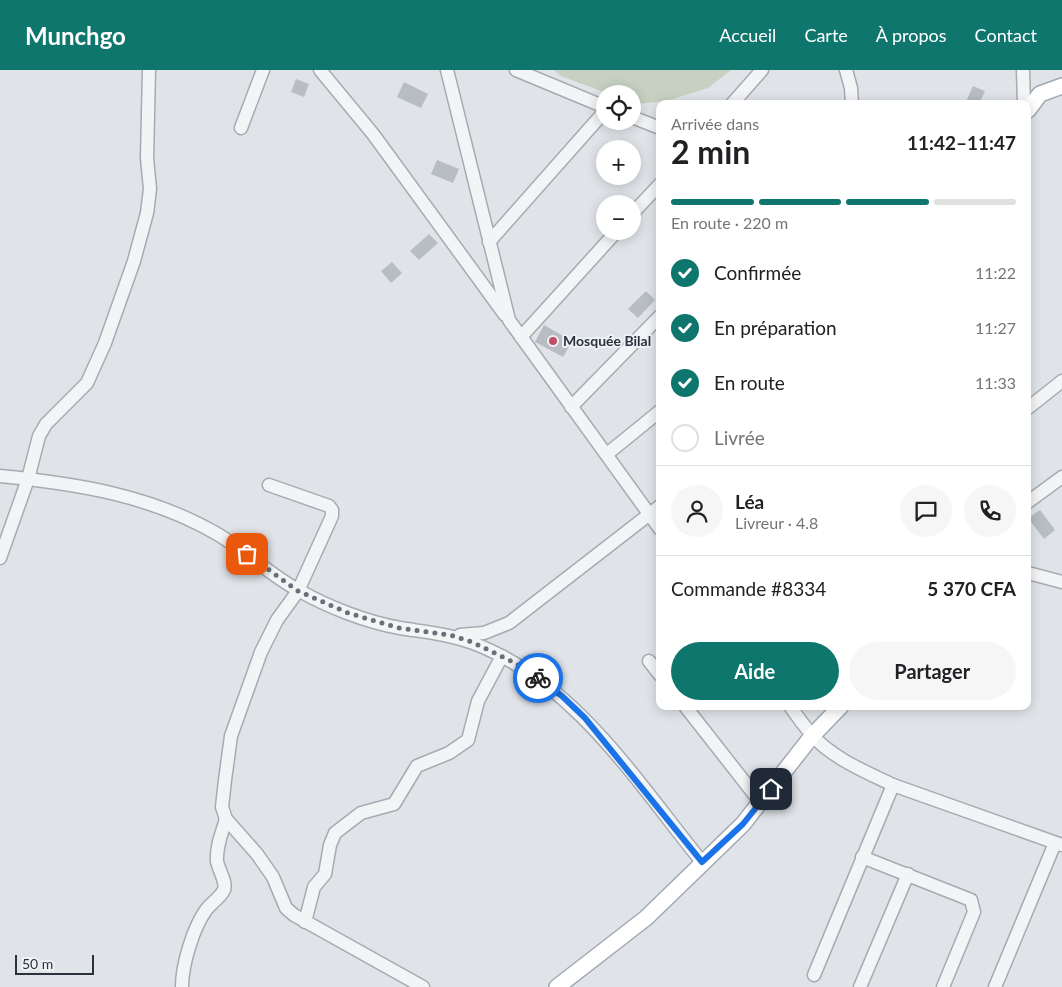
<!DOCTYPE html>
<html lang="fr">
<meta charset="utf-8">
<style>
body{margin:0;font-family:Lato,sans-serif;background:#f6f6f6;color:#202124;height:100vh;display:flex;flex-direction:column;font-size:19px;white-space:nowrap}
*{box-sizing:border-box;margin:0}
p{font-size:16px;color:#757577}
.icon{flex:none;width:28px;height:28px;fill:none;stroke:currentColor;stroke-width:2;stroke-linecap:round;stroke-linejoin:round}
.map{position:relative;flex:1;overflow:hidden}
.side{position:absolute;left:656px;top:30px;width:375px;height:610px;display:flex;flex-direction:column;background:#fff;border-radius:10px;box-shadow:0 2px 12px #0003}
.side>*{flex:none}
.fabs{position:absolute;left:596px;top:15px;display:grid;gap:10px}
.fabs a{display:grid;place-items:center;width:45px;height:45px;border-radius:50%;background:#fff;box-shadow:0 2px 12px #0003;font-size:25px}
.scale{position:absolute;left:15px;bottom:12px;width:79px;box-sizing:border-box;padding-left:5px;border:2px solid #2a323e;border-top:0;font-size:14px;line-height:18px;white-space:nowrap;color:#2a323e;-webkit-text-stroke:4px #eff2f5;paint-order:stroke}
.pin{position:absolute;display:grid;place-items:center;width:42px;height:42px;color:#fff;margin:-21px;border-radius:10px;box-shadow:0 2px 8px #0006}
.courier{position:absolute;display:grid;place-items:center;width:50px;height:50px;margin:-25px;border:4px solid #1a73e8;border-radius:50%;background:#fff;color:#222;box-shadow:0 1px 6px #0007}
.headline em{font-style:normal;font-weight:700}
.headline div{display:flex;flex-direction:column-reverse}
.headline{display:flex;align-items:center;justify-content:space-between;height:85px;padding:0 15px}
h1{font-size:32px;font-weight:700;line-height:38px}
.bar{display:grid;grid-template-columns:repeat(4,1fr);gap:8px 5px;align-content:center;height:60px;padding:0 15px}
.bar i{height:6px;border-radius:4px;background:#e0e0e0}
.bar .selected{background:#0f766e}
.bar p{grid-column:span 4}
.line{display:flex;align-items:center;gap:12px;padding:0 15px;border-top:1px solid #e0e0e0}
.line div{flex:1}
.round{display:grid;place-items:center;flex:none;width:52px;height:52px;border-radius:26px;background:#f6f6f6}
ol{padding:0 15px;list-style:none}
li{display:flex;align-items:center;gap:15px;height:55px}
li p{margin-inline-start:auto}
li .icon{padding:5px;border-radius:50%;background:#0f766e;color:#fff;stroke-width:4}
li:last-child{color:#757577}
li i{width:28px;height:28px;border:2px solid #e0e0e0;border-radius:50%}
.button{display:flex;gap:10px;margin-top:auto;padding:10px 15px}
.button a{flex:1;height:58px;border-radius:30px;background:#0f766e;color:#fff;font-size:20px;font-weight:700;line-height:58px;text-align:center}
.button a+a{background:#f6f6f6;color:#202124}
header{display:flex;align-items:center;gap:30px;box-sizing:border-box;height:70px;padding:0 25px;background:#0f766e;color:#fff}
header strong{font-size:24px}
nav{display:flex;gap:28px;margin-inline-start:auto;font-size:18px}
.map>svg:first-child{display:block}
.green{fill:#c7d1c2}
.building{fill:#b8bdc4}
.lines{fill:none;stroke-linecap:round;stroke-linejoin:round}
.minor-casing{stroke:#a6abb2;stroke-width:15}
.major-casing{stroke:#a0a9b3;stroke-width:18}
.minor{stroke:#f2f4f6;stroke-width:12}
.major{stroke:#fff;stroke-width:15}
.done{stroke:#6a707a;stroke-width:5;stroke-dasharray:0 9}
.route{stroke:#1a73e8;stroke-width:6}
.poi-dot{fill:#c34f67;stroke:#eff2f5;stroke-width:2}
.labels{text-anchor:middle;stroke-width:4;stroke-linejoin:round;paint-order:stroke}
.poi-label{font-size:14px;font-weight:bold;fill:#2a323e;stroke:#eff2f5;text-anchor:start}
</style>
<header>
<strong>Munchgo</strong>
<nav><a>Accueil</a><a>Carte</a><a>À propos</a><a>Contact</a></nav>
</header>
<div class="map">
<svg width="1062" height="917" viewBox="0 0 1062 917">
<rect width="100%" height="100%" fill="#e0e4e8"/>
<polygon class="green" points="554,0 731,0 708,18 666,31 637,34 633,33 632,24 609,24 561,6"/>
<g class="building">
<polygon points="296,9 309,14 304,27 291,22"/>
<polygon points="404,12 428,24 421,38 397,27"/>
<polygon points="973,16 985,21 979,34 965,34"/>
<polygon points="437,90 459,99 453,113 431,104"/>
<polygon points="429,164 438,173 419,190 410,181"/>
<polygon points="392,192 402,203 391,213 381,201"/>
<polygon points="646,221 655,230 638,248 628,239"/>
<polygon points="544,255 572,271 563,287 535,272"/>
<polygon points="1040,440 1055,460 1044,469 1028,448"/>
</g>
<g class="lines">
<g class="minor-casing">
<g id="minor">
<polyline points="320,0 373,64 505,245"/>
<polyline points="447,0 509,250 660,459"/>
<polyline points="516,0 605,37"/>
<polyline points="846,0 851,18 852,34"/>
<polyline points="1023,0 1024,34"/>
<polyline points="732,34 762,0"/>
<polyline points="632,47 660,58"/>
<polyline points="241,58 263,0"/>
<polyline points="632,144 660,114"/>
<polyline points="489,172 605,41"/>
<polyline points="521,267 617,161"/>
<polyline points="571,337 660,246"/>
<polyline points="1028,338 1062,311"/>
<polyline points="607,384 660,341"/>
<path d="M0 406C78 414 151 425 219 465 247 482 270 505 298 520 328 537 366 552 400 558 425 562 449 564 473 573 575 612 636 711 702 792"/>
<polyline points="269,415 329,436 332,440 332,446 298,521 277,550 261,582 231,666 225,710 222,737 226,749 257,784 273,807 286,838 294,845 423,917"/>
<polyline points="1028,432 1062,407"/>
<polyline points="0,488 28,409 39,366 46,354 87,313 105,273 134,191 147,143 150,119 147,88 149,0"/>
<polyline points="1028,503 1062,512"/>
<polyline points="460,565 484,563 509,553 660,436"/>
<polyline points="649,591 660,605"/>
<polyline points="685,636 761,733"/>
<path d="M790 636C797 646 804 656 812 665 832 688 866 702 893 715L1062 775"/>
<polyline points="862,787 971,830 974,842 943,917"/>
<polyline points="305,852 314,817 325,804 330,775 335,763 361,743 394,734 417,696 449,683 468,670 478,631 502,586"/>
<polyline points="814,905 893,715"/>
<path d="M182 917C182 895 193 858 206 840 211 833 220 828 224 820 227 812 218 799 217 791 216 776 222 763 226 749"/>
<polyline points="860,917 908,804"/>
<polyline points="995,917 1055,773"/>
</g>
</g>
<g class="major-casing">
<g id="major">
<polyline points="1028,40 1040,24 1062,16"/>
<polyline points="557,917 646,848 743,754 812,666 841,636"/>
</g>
</g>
<use href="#minor" class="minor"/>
<use href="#major" class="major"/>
</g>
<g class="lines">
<polyline class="done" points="247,484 298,521 348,543 399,558 450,565 472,572 515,593 538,608"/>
<polyline class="route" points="538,608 562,626 585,648 702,792 743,754 771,719"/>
</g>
<circle class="poi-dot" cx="553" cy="271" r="5"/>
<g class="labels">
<g class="poi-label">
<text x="563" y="276">Mosquée Bilal</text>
</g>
</g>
</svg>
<div class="fabs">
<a><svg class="icon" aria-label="locate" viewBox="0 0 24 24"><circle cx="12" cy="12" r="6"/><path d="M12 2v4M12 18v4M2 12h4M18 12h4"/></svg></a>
<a>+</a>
<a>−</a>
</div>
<div class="scale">50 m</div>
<div class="pin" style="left:247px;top:484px;background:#ea580c"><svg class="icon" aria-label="bag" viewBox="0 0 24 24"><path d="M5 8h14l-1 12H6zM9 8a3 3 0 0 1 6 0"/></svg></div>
<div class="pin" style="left:771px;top:719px;background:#1f2937"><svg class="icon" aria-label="home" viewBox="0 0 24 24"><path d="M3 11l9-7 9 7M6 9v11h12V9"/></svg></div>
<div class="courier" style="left:538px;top:608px"><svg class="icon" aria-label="bike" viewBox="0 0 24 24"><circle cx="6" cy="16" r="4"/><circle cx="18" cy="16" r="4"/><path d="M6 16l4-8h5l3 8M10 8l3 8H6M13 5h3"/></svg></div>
<section class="side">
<div class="headline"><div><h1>2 min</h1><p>Arrivée dans</p></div><em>11:42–11:47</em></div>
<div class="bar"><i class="selected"></i><i class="selected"></i><i class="selected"></i><i></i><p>En route · 220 m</p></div>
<ol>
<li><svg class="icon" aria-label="check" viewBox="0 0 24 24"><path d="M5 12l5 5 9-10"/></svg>Confirmée<p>11:22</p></li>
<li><svg class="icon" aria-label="check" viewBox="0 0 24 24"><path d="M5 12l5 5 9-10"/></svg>En préparation<p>11:27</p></li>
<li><svg class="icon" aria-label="check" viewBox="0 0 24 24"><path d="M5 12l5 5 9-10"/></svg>En route<p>11:33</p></li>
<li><i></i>Livrée</li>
</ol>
<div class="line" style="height:90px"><a class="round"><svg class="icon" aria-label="person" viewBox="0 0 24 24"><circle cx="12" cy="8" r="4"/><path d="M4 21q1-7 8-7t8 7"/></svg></a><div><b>Léa</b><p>Livreur · 4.8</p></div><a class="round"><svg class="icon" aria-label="chat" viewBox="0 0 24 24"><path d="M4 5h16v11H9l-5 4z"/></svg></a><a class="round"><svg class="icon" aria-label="phone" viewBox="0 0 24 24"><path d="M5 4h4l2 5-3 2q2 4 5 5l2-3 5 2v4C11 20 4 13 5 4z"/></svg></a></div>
<div class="line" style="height:65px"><div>Commande #8334</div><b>5 370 CFA</b></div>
<div class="button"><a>Aide</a><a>Partager</a></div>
</section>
</div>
